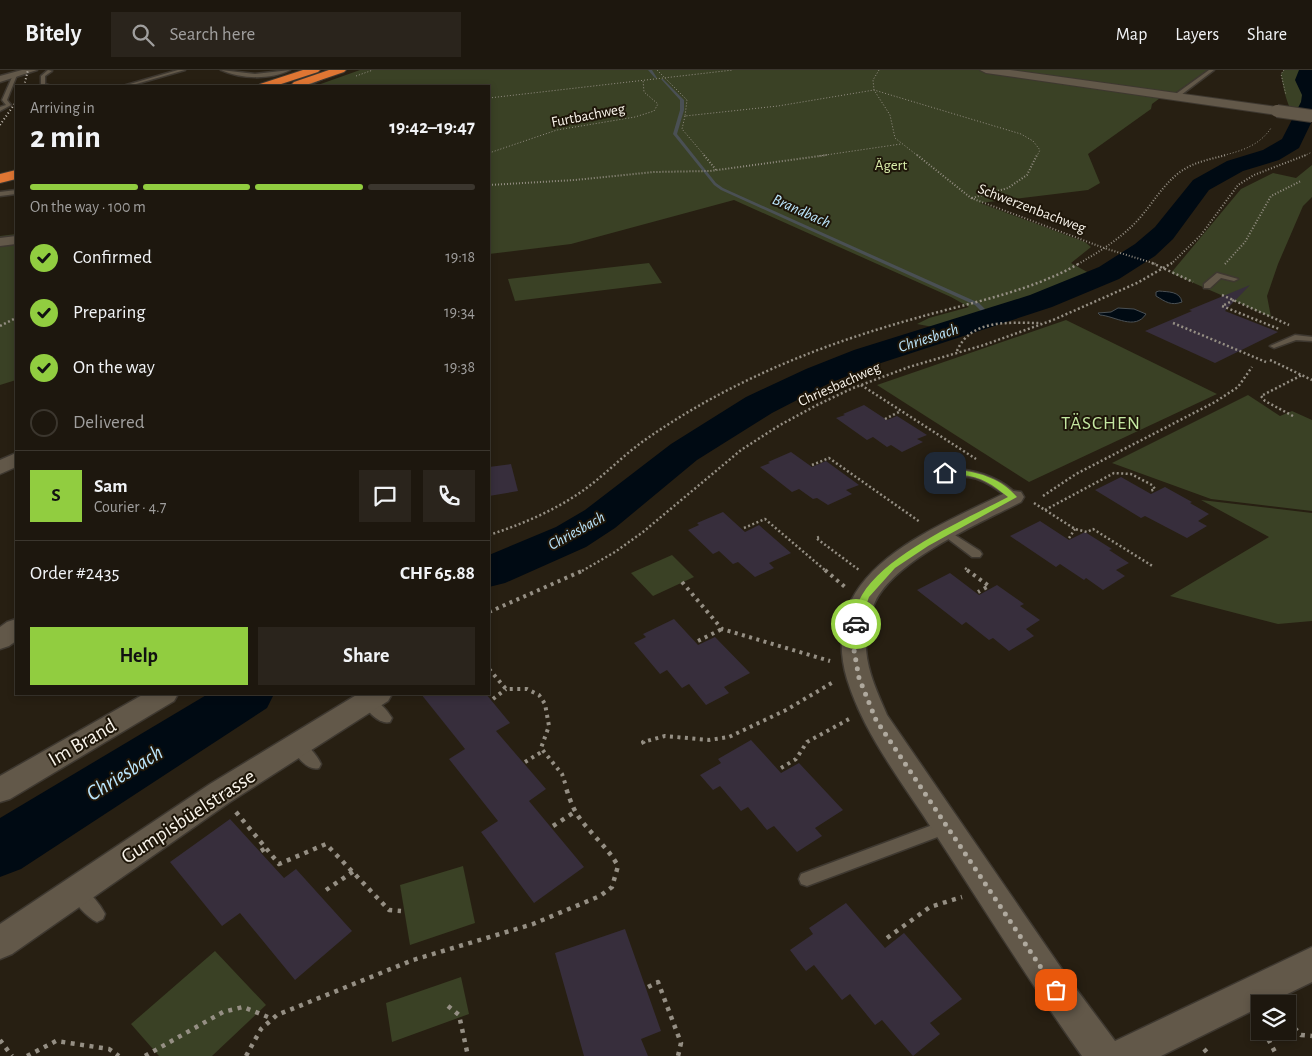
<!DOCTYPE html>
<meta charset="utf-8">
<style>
body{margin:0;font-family:"Alegreya Sans",sans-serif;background:#2a241c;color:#f1f3f6;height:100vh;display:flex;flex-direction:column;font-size:19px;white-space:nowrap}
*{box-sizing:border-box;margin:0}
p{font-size:16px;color:#a09f9e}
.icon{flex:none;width:28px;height:28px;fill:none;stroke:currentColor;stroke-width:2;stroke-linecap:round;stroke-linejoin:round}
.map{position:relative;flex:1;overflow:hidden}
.drawer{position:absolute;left:15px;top:15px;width:475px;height:610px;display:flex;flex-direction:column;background:#1d170e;border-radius:0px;box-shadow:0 2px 8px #0003,0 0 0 1px #3b362e}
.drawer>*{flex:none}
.buttons{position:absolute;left:1251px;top:925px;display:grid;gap:10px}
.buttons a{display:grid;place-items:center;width:45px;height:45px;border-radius:0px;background:#1d170e;box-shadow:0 2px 8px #0003,0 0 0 1px #3b362e;font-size:25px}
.pin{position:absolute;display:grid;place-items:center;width:42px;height:42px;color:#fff;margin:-21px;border-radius:10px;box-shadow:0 2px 8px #0006}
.courier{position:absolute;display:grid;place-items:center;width:50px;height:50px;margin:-25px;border:4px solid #91cd40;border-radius:50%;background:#fff;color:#222;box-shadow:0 1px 6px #0007}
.overview em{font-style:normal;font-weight:700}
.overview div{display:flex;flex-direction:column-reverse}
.overview{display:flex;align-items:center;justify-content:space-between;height:85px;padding:0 15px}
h1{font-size:32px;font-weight:700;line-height:38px}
.bar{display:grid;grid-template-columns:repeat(4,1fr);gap:8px 5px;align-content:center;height:60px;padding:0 15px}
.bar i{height:6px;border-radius:4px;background:#3b362e}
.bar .on{background:#91cd40}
.bar p{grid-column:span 4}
.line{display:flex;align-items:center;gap:12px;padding:0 15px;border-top:1px solid #3b362e}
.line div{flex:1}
.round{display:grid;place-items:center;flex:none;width:52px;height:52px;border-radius:0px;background:#2a241c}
ol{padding:0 15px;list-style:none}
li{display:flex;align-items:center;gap:15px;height:55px}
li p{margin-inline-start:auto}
li .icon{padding:5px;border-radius:50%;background:#91cd40;color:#111;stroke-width:4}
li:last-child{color:#a09f9e}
li i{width:28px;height:28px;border:2px solid #3b362e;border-radius:50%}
.button{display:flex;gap:10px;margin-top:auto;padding:10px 15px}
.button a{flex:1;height:58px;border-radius:0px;background:#91cd40;color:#111;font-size:20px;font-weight:700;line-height:58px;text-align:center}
.button a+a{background:#2a241c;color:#f1f3f6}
header{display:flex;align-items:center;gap:30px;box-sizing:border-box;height:70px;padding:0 25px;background:#1d170e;border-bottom:1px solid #3b362e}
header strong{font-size:24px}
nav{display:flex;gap:28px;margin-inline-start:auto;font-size:18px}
.search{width:350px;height:45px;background:#2a241c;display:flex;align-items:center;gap:12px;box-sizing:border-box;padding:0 18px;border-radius:0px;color:#a09f9e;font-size:19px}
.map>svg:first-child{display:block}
.green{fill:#3a4125}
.water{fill:#000a13;stroke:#4a5054}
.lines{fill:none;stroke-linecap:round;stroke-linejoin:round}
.stream{fill:#4a5054;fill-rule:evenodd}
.river{fill:#000a13;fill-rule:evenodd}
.building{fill:#372e3c}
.lane-casing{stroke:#3e3830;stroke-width:3}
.street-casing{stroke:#3e3830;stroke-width:3}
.secondary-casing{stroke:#3e3830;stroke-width:2}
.highway-casing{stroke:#3e3830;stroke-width:2}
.path-far4{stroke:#958f84;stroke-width:1;stroke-dasharray:1 2;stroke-linecap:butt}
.path-far3{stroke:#958f84;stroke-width:2;stroke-dasharray:1 2;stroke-linecap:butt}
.path-far2{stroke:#958f84;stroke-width:2.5;stroke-dasharray:2 2.5;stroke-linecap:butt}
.path-far1{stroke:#958f84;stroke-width:4;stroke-dasharray:3 4.5;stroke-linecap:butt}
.path{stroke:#958f84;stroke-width:4.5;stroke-dasharray:4 5.5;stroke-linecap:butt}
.lane{fill:#625849;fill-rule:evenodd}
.street{fill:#625849;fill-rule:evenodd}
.secondary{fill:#625849;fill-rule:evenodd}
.highway{fill:#e07633;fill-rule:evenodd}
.rail{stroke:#ccc6bd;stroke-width:2;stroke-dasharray:1 2.5;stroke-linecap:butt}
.secondary-bridge-casing{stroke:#3e3830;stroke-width:14;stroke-linecap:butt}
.secondary-bridge{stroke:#625849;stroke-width:12}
.route{fill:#91cd40}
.done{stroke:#afa99e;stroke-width:5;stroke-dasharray:0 9}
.labels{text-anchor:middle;stroke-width:4;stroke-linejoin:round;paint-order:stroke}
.far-street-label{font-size:15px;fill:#f8f3ea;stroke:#1e1609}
.far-park-label{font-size:15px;fill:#daeeab;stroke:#1e1609}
.far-water-label{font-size:16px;font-style:italic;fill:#bbe5fc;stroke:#1e1609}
.neighbourhood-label{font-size:19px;letter-spacing:1px;fill:#c4e8a1;stroke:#1e1609}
.near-street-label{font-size:21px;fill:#f8f3ea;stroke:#1e1609}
.near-water-label{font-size:22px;font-style:italic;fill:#bbe5fc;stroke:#1e1609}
</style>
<header>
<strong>Bitely</strong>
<div class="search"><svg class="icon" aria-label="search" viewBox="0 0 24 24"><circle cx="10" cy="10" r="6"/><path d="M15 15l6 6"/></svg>Search here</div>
<nav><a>Map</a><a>Layers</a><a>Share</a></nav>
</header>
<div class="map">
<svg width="1312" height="986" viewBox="0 0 1312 986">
<rect width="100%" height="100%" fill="#271f12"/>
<g class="green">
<polygon points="360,0 1208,0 1175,23 1168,22 1152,34 1151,39 1088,84 1100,113 1088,120 980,133 1085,172 1091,177 1071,193 1089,203 1021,232 933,257 917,254 929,248 969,237 951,227 734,130 571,174 489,184 489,16 315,16"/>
<path d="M1284 0H1312V43L1290 38C1286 31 1282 12 1281 4Z"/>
<polygon points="1312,95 1312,127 1303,136 1278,194 1267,226 1271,247 1171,203 1241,119 1273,103 1296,108"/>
<polygon points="16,164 16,310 0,315 0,166"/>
<polygon points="649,193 662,213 515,231 508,209"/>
<polygon points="1066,250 1217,324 1029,412 877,315"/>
<polygon points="1248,325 1280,346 1292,341 1312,350 1312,441 1211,429 1112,393"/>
<polygon points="1201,430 1312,443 1312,551 1278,554 1170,526 1269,467"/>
<polygon points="672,485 694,507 653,526 631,503"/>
<polygon points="463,796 475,853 410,875 400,815"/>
<polygon points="215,881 266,935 212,986 159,986 131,954"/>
<polygon points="461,907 469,944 392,972 386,933"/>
</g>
<g class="water">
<path d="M1159 221C1168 222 1180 221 1182 232 1171 236 1166 232 1156 226V222Z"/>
<path d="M1118 238 1134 239 1146 244C1135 261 1115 246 1100 245L1098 243 1111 242Z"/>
</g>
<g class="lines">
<g class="stream">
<polygon points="648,0 652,0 657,8 655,8"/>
<polygon points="661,9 663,9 684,30 684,40 677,64 716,113 723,118 979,233 992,246 992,248 988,248 975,235 721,120 714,115 673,64 680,40 680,30"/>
</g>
<g class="river">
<polygon points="1299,0 1312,0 1312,51 1299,78 1279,90 1243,101 1209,120 1173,169 1155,186 1119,209 1052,237 878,294 830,313 772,343 697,390 615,458 586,477 505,513 489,517 489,485 556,457 585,440 671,374 746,327 806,299 854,280 1030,225 1099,197 1135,174 1155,157 1193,110 1227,91 1263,80 1282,69 1301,32 1302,25 1295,10"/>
<polygon points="208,624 274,624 267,638 21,799 0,807 0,748"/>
</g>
</g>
<g class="building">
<polygon points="1250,215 1225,241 1278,262 1215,293 1145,261 1192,241 1189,240"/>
<polygon points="864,335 887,350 897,346 927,365 917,369 923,372 902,382 891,375 887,377 873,367 867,370 836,348 845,345 843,344"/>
<polygon points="791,382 812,397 826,391 859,415 846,420 852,424 828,435 817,428 813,429 799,419 792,422 760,397 770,393 768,392"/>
<polygon points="511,394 518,421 489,426 489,397"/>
<polygon points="1121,407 1151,424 1165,417 1192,432 1190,433 1209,444 1198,451 1207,456 1187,468 1145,446 1141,448 1095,420"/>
<polygon points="723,442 745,462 759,455 791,483 769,493 774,498 755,507 738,492 733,494 719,481 713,484 688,460 699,455 697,453"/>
<polygon points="1040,451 1069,470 1085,462 1112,479 1109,480 1129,493 1116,500 1125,506 1103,520 1086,508 1084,510 1060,494 1056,497 1010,466"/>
<polygon points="950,503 979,525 997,515 1024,534 1020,536 1040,550 1026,559 1034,566 1009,581 993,568 989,570 966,552 962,555 917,520"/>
<polygon points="674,549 698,575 715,567 750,603 724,617 729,623 706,635 689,614 682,618 667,600 660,604 634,573 646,567 643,564"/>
<polygon points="421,624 486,624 510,653 496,661 546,719 529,731 584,797 534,833 481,762 498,751 449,689 465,679"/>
<polygon points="751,670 781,703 799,693 843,740 815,758 822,766 797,782 774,756 767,760 748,737 741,741 720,716 713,720 700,705 721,693 718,689"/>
<polygon points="230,749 284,808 296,799 352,861 295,910 240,843 222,856 170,792"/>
<polygon points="846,833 885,878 904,863 962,929 930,953 940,964 913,986 882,950 875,955 850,924 842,930 814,895 806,901 790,880 813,864 809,858"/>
<polygon points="625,859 661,961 641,969 648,986 584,986 555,883"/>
</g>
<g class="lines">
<g class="lane-casing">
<g id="lane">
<polygon points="48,0 52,1 45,6 45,14 51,16 41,16 41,6"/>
<polygon points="178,0 185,0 129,16 123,16"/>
<path d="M221 0 255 4 290 0C271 10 240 9 221 0Z"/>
<polygon points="336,0 342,0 307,16 302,16"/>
<polygon points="1209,0 1214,0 1177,28 1173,28 1173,26"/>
<polygon points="15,4 17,5 7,30 11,35 0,41 0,37 6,35 2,30 13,5"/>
<polygon points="16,120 16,124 0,126 0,122"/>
<polygon points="1217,203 1238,209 1234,211 1221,208 1210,218 1204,218 1204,214"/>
<polygon points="1295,265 1312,267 1312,271 1296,270 1274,278 1270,276"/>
<path d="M958 399C980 401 1005 410 1019 427L1014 430 1010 429C983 409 971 401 937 410L932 407 944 401Z"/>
<polygon points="947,460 980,481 982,484 980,487 972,487 943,465 942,463 943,461"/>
<path d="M368 626C377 629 387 640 392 648L390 652C379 655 366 640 361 631L363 627Z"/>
<path d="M297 669C306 672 317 685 321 694L319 698C308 702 295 685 290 675L292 671Z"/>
<polygon points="946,750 951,752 953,757 951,762 807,816 801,814 799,809 801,804"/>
<path d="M77 815C88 819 100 834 105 844L103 849 97 852C86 847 74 832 69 822L71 817Z"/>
</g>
</g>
<g class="street-casing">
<g id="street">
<polygon points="22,0 37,0 0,12 0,6"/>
<polygon points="16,166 16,174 0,176 0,168"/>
<polygon points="16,383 16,397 0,404 0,390"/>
<path d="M1014 421 1021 422 1024 427 1021 432C980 453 896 489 875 532 868 546 865 564 866 580 868 603 878 624 887 645L1068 908 1115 971 1312 877V912L1267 934H1260V937L1161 986H1082C1030 913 983 837 934 762 903 713 864 665 847 609 839 583 840 555 851 531 878 477 956 448 1007 422Z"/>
<polygon points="16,549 16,571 9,576 0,579 0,557 7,552"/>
<polygon points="144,624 178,624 174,631 10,729 0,732 0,706"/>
<polygon points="358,624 392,624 388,631 230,732 12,884 0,889 0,854 210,714"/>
</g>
</g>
<g class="secondary-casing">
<polygon id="secondary" points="980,0 1010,0 1277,37 1283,41 1277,45 986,3"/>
</g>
<g class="highway-casing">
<g id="highway">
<polygon points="303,0 320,0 318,2 275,16 258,16 260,14"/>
<polygon points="329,0 346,0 344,2 303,16 294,16 292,14 294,12"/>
<polygon points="16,100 16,109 0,113 0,104"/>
</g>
</g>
<g class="path-far4">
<polyline points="657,0 687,30 685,46 778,36 874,20 1021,64 1033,71 1040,80 1037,86"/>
<polyline points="879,0 873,10 874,20 890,45 895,68 918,86"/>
<polyline points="1284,0 1281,4 1286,25"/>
<polyline points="356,6 373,0"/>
<polyline points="489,28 733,0"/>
<polyline points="685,46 682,59 705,86"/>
<polyline points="489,83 557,60 635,47 654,41 658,34 644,22 643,10"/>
<polyline points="819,86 901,74"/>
<path d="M1221 86C1241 81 1259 76 1271 58"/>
<polyline points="1304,86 1312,82"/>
</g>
<g class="path-far3">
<polyline points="704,85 716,100"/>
<polyline points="917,85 971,128 1104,178 1156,194"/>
<polyline points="489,115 575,110 654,102 710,101 827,85"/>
<polyline points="972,128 1008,118 1027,105 1037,85"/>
<path d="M1078 194C1099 182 1120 169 1137 151 1152 135 1164 112 1183 100 1195 92 1211 89 1226 85"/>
<polyline points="1171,194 1201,165 1238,115 1254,105 1306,85"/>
<polyline points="1225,194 1245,172 1271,126 1301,111"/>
</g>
<g class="path-far2">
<polyline points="1152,193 1193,212"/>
<polyline points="1222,225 1289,255"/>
<polyline points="1234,230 1222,236 1279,259"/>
<polyline points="1173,253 1266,292"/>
<polyline points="0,256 16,248"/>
<path d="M957 281C971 248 1010 253 1041 253"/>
<polyline points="1270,290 1312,310"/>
<polyline points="861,315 976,389"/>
<polyline points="1293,346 1265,331 1261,326 1302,305"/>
<polyline points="885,349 901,341"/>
<polyline points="812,395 829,388 920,452"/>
<polyline points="1043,426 1076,404 1215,332 1238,317 1252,297"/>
<polyline points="1034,433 1075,459 1087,462 1093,459 1154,497"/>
<polyline points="1045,440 1114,403 1131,404 1152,415 1155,419 1150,421"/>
<polyline points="744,458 765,449 826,501"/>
<path d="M489 465C520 455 551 442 578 424 601 409 620 388 642 372 676 348 712 327 750 309 804 283 862 263 920 247 973 232 1032 221 1080 193"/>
<polyline points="819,467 816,468 859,500"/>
<polyline points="1069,468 1075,459"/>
<polyline points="965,498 969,501"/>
<polyline points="582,501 615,482 643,462 741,380 780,355 817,335 853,318 909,297 984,275 1053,250 1137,213 1172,193"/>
</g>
<g class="path-far1">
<polyline points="825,500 845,517"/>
<polyline points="967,500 989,516 978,522"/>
<polyline points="682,512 722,559 830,591"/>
<polyline points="489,542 584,500"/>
<polyline points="698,571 722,559"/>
<polyline points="489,599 506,619 527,619 539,625 545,634 549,656 541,678 562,704 566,716"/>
<polyline points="493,629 506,619"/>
<polyline points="644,674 643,672 665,666 709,670 729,667 786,640 835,611"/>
<polyline points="525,692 543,681"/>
<polyline points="781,698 796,689 807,672 851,648"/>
</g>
<g class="path">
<polyline points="236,742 279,794 326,774 389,840 401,841"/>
<polyline points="553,756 576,741"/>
<polyline points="261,781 266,778"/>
<polyline points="326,820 354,801"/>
<polyline points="887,868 930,837 962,827"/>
<polyline points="648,917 658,912 681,973 678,986"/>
<polyline points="448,936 459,945 468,986"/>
<polyline points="1288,951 1301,965 1312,966"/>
<polyline points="1264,961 1277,986"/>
<polyline points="0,970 12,986"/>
<polyline points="1204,979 1210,986"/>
<polyline points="27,986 56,971 109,979 119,986"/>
<polyline points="145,986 223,942 243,937 273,949"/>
<path d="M246 986 261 959 277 945 413 890 533 854 600 826 612 817 618 796C608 778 593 766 581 750 573 740 569 727 565 715"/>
</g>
<use href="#lane" class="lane"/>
<use href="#street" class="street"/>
<use href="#secondary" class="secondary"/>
<use href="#highway" class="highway"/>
<g class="rail">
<polyline points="24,16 28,0"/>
<polyline points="0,55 16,32"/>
</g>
<g class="secondary-bridge-casing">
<polyline id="secondary-bridge" points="1277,41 1312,46"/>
</g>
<use href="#secondary-bridge" class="secondary-bridge"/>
</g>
<path class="route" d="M959 400C982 403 1001 409 1017 427L928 476 895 498 869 527 859 556H853L851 554C855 545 857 533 862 525 886 484 966 449 1008 427 993 415 981 406 961 405 954 404 947 407 941 403Z"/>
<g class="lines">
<polyline class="done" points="856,554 854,580 859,608 876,650 1056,920"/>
</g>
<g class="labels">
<g class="far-street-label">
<text transform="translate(588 45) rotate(-11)" y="5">Furtbachweg</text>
<text transform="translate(1032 138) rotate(21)" y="5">Schwerzenbachweg</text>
<text transform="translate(839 314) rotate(-24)" y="5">Chriesbachweg</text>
</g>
<g class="far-park-label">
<text x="891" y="100">Ägert</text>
</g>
<g class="far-water-label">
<text transform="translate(802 140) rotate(24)" y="6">Brandbach</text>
<text transform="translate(928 267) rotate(-18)" y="6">Chriesbach</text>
<text transform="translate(576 460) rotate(-29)" y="6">Chriesbach</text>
</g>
<g class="neighbourhood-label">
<text x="1101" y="359">TÄSCHEN</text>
</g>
<g class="near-street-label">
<text transform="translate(82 672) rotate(-30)" y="7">Im Brand</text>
<text transform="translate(188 746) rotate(-33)" y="7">Gumpisbüelstrasse</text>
</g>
<g class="near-water-label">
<text transform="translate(124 702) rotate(-32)" y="8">Chriesbach</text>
</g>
</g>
</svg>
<div class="buttons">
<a><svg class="icon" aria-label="layers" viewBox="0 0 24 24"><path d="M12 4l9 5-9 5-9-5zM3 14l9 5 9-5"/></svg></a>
</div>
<div class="pin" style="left:1056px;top:920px;background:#ea580c"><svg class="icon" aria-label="bag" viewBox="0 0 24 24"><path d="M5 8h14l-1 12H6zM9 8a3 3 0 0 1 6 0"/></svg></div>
<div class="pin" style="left:945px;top:403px;background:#1f2937"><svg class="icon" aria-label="home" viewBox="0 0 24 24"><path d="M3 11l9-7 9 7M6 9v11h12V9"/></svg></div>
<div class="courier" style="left:856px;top:554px"><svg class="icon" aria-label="car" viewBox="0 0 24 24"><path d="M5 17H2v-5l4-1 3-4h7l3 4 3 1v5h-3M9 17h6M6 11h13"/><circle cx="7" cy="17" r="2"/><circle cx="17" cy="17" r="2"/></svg></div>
<section class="drawer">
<div class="overview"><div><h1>2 min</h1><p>Arriving in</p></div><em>19:42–19:47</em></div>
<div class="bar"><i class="on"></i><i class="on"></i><i class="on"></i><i></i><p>On the way · 100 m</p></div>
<ol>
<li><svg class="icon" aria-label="check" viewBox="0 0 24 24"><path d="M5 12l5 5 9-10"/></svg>Confirmed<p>19:18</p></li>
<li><svg class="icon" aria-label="check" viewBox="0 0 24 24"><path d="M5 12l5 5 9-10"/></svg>Preparing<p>19:34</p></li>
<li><svg class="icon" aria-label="check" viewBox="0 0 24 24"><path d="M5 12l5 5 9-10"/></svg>On the way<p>19:38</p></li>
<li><i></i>Delivered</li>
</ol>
<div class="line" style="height:90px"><b class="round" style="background:#91cd40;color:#111">S</b><div><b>Sam</b><p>Courier · 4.7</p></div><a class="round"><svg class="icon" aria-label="chat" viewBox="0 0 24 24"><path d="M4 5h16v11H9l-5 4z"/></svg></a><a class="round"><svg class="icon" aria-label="phone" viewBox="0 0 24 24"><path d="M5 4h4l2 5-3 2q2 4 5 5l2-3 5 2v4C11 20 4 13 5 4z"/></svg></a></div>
<div class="line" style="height:65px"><div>Order #2435</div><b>CHF 65.88</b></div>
<div class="button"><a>Help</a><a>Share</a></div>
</section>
</div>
